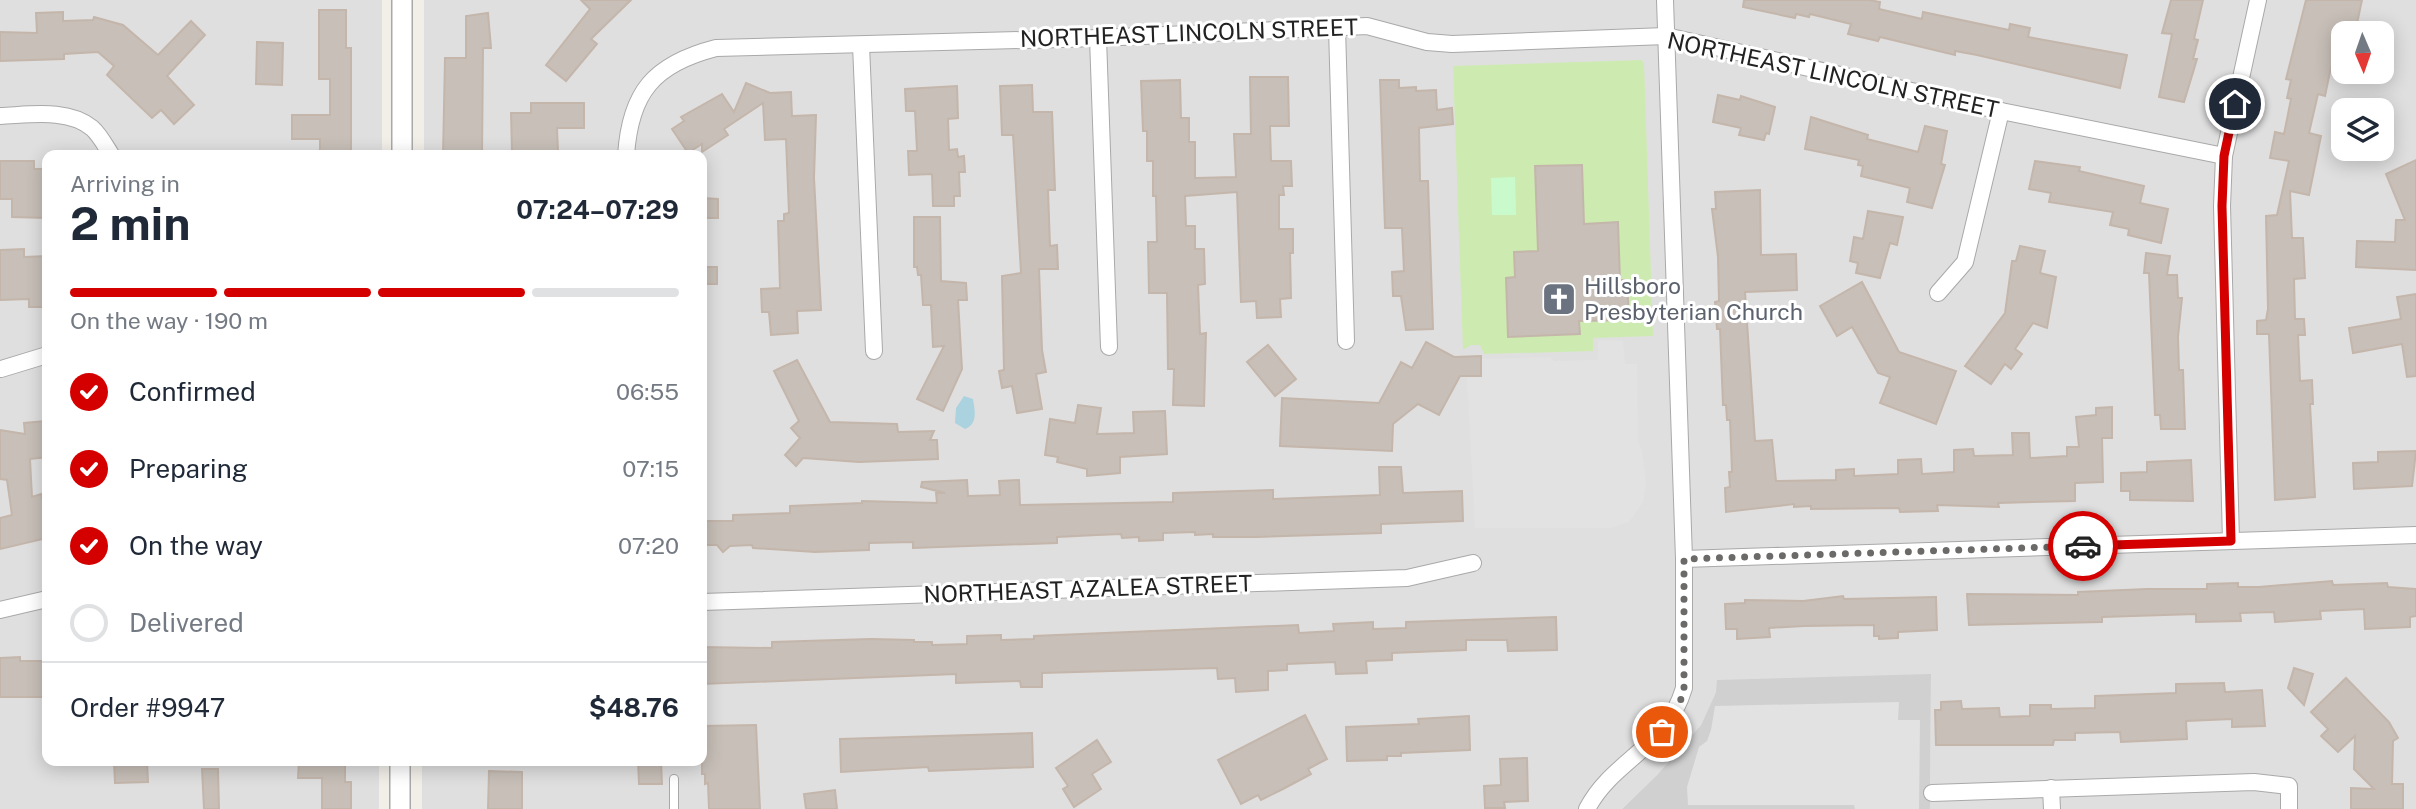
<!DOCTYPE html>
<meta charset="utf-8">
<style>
body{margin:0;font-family:"Public Sans",sans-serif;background:#f6f6f7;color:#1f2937;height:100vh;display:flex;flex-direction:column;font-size:26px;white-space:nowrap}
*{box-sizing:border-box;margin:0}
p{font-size:23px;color:#747a83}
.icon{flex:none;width:38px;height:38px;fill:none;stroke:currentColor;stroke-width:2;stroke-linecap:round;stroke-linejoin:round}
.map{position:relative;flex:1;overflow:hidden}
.side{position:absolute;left:42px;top:150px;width:665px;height:616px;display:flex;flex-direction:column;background:#fff;border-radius:14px;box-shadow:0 4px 18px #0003}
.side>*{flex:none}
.needle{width:46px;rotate:178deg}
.tools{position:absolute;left:2331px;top:21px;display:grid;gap:14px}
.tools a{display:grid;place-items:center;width:63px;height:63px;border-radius:14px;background:#fff;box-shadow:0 4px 18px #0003;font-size:35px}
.pin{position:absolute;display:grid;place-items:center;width:60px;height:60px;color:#fff;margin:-30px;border:4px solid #fff;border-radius:50%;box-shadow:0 2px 7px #0007}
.courier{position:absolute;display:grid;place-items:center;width:70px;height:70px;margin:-35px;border:5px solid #d40000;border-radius:50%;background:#fff;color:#222;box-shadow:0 2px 9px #0007}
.head em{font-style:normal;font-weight:700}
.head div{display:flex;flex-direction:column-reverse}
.head{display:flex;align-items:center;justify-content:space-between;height:119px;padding:0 28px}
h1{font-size:46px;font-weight:700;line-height:52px}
.bar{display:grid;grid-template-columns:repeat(4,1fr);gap:10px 7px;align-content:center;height:84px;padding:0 28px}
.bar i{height:9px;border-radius:5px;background:#e0e1e3}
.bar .selected{background:#d40000}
.bar p{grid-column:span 4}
.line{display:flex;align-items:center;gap:18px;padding:0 28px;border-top:2px solid #e0e1e3}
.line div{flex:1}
ol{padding:0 28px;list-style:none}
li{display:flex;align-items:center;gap:21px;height:77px}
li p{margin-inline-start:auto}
li .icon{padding:7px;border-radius:50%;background:#d40000;color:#fff;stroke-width:4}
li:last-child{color:#747a83}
li i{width:38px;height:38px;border:4px solid #e0e1e3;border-radius:50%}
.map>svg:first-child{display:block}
.residential{fill:#e0dfdf;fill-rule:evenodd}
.religious{fill:#d0d0d0}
.grass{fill:#cdebb0}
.park{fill:#c8facc}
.parking{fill:#e2e2e2}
.water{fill:#aad3df}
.building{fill:#c7bfb8;stroke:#c4b6ab;stroke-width:2}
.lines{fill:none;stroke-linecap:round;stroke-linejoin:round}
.service-casing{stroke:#a9a9a9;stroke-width:10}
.minor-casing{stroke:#a9a9a9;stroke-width:18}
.tertiary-casing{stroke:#a9a9a9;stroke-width:22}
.service{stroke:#fff;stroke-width:8}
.minor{stroke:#fff;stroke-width:16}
.tertiary{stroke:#fff;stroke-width:19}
.done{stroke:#6b6a68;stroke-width:7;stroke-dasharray:0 12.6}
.route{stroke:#d40000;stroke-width:9}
.labels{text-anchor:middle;stroke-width:6;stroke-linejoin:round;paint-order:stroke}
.street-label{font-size:23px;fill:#222;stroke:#fff}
.worship-label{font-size:23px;fill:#5b616d;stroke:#fff;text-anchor:start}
</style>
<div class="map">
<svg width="2416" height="809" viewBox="0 0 2416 809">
<rect width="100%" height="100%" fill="#f2efe9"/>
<g class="residential">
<polygon points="0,0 382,0 382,156 47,156 47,761 379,761 379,809 0,809"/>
<path d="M424 0H2416V809H1930L1931 675 1716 692 1701 725 1657 775 1622 809H422V761H702V156H424ZM2343 33H2382V72H2343ZM2343 110H2382V149H2343Z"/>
</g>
<polygon class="religious" points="1931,674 1930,809 1622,809 1657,775 1701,725 1716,692 1717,680"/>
<polygon class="grass" points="1641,60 1644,63 1653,336 1593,338 1593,351 1484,354 1480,345 1471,345 1463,350 1453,66"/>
<polygon class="park" points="1515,177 1516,215 1492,215 1491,178"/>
<g class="parking">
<polygon points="1598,340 1623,341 1625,364 1637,364 1638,442 1642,450 1646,482 1643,502 1629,522 1611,528 1475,528 1467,378 1481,377 1481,359 1550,357 1554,361 1598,360"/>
<polygon points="1899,702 1898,720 1920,720 1919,809 1855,809 1854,805 1688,805 1687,787 1699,747 1707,741 1711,730 1715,706"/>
</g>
<path class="water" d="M964 396 973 399C975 411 978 424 965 429L955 423 956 408Z"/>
<g class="building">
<polygon points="581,0 631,0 591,39 597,44 566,81 546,65 590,9"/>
<polygon points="1744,0 1869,0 1880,2 1879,9 1922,19 1923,12 2009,30 2010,24 2030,28 2028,37 2127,55 2120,88 1977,55 1955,51 1955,55 1880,37 1878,41 1848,34 1851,24 1810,14 1809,17 1796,14 1795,18 1743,7"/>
<polygon points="2171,0 2203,0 2194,39 2198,40 2193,59 2197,59 2184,102 2159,97 2172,34 2162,33"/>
<polygon points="2306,0 2362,0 2355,33 2343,33 2343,70 2331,67 2325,96 2318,94 2309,133 2321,136 2309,195 2290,191 2292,238 2303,238 2305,278 2294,279 2295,319 2304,319 2305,335 2298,335 2300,381 2312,380 2313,404 2310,404 2315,497 2275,500 2269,334 2257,334 2257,321 2266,320 2268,309 2266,216 2277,215 2289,161 2270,158 2275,132 2284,134 2291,99 2287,98 2291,80 2286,79"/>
<polygon points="319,10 346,10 346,48 351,48 351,156 320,156 320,139 292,139 292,115 330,115 330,79 319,79"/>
<polygon points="63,12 63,21 93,20 94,17 123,25 158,55 191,21 205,35 167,76 194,105 174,124 161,110 152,118 107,75 114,66 98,52 64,54 64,59 0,61 0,32 37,33 36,13"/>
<polygon points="488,13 491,48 483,48 482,156 443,156 445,58 466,58 466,16"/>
<polygon points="257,42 283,43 282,85 256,84"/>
<polygon points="1250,77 1288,77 1289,126 1270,126 1271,161 1291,161 1292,186 1283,186 1284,195 1279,195 1279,229 1293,229 1293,253 1290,253 1291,298 1280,299 1281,317 1257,318 1256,301 1241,302 1237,192 1185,196 1186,226 1195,226 1195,249 1204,249 1205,284 1198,285 1200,334 1206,333 1204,406 1173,405 1174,369 1168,369 1167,293 1149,293 1148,242 1157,242 1156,196 1153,196 1153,161 1147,161 1147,131 1143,131 1141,81 1180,80 1181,118 1189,118 1189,142 1195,142 1195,178 1236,177 1234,134 1251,134"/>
<polygon points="1380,80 1399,80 1399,88 1416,87 1416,91 1436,90 1437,110 1452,108 1453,124 1419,128 1420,181 1428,181 1433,329 1406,330 1401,296 1393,296 1392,272 1404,271 1402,228 1385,228"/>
<polygon points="746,83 770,93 791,92 792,116 816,115 814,178 821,310 797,311 798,333 771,335 769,312 762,312 761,289 780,288 778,221 784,221 784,214 789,213 786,139 765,140 763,103 724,129 728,135 702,152 702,144 688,153 672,129 684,121 681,117 722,94 734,112"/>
<polygon points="1032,85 1033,112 1052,112 1055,190 1048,190 1050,246 1057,245 1058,269 1039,269 1042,350 1046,372 1036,374 1042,409 1017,413 1012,386 1002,388 999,371 1004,370 1002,276 1021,273 1013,135 1002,135 1000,86"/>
<polygon points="957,86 958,118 948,119 949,150 957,149 958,157 964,156 965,172 959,172 960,196 954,196 954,206 933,206 932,174 909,175 908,151 917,151 915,111 906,111 905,89"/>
<polygon points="1718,95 1740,100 1741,96 1775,107 1769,134 1766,133 1764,140 1739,135 1741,128 1713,122"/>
<polygon points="531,103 584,103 584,128 557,128 558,152 512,152 511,113 531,113"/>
<polygon points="1811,117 1868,135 1867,139 1918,152 1925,126 1947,131 1941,164 1945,165 1932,208 1907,202 1910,188 1861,176 1863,166 1858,165 1859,160 1805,149"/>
<polygon points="2416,160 2416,270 2356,267 2357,241 2395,242 2396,220 2405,220 2386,174"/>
<polygon points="0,161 34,161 34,169 47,169 47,218 12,217 12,199 0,199"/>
<polygon points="2035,161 2080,167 2079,171 2144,186 2140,203 2168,209 2161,243 2128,235 2129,229 2110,225 2113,212 2049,202 2051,193 2029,189"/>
<polygon points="1582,165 1584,224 1618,222 1620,280 1627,280 1629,320 1579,321 1580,334 1508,337 1506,278 1515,277 1514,252 1538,251 1535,166"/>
<polygon points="1760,190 1761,255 1796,254 1797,290 1745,292 1755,441 1772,440 1776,481 1836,480 1836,470 1854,469 1854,476 1898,474 1898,460 1921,459 1922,474 1954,472 1954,450 1973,449 1974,456 2013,455 2012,433 2029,433 2030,458 2067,456 2067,447 2079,447 2076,417 2096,415 2096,408 2112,407 2112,438 2102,438 2103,482 2075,483 2075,501 1998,503 1999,507 1937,505 1938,511 1900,512 1899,508 1811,509 1811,506 1794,507 1794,504 1726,512 1725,488 1730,487 1729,472 1732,472 1730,420 1727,420 1726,405 1723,405 1720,329 1717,329 1715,302 1719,301 1718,257 1712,209 1716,209 1715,192"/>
<polygon points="702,198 718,199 718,218 702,218"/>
<polygon points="1868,211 1903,217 1897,245 1890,243 1880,278 1856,273 1858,263 1850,261 1854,237 1863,239"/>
<polygon points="914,217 940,217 941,281 966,283 967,300 958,300 962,369 943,411 917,399 944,346 933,347 931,305 923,305 921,275 918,275 917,267 914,267"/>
<polygon points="2020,246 2045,251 2040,273 2056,277 2047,328 2033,323 2015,349 2022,354 2011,369 2005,364 1991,384 1965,366 2005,313 2012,261 2016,261"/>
<polygon points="24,249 24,257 47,256 47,307 29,307 29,299 0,300 0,250"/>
<polygon points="2146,253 2170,256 2167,275 2177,275 2178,298 2182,298 2178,337 2179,370 2183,370 2185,429 2161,429 2160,415 2155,415 2149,273 2144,273"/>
<rect x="702" y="267" width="15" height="17"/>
<polygon points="1862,282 1899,352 1956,371 1936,424 1880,403 1890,377 1878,373 1852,327 1837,336 1820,306"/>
<polygon points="2416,294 2416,376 2407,377 2402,344 2353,353 2349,328 2401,319 2397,297"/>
<polygon points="1426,342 1454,357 1481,356 1481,376 1460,376 1439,415 1418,404 1393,424 1392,451 1280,446 1282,398 1379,403 1401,362 1412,368"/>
<polygon points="1268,345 1296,379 1275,396 1247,362"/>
<polygon points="797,360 830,422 897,424 898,432 934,431 930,440 937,440 938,459 859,462 803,458 796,466 785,455 800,438 791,428 799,421 774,371"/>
<polygon points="1078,405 1101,408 1097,434 1134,433 1133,412 1165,411 1167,454 1120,457 1120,473 1087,476 1087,469 1057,462 1058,457 1045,455 1050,419 1075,423"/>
<polygon points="45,421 47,457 30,459 32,497 41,494 43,501 47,500 47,538 0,549 0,518 12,515 7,480 0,479 0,430 25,434 24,423"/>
<polygon points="2416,451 2412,486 2354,489 2353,463 2378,462 2378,452"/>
<polygon points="2191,460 2193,501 2130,500 2130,491 2121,491 2121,473 2147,472 2147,462"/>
<polygon points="1379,467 1401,467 1403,493 1462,491 1463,521 1381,524 1381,533 1256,537 1213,537 1213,534 1195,535 1195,532 1163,533 1163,540 1139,541 1139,537 1122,538 1121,534 1097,535 1057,537 1057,543 913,548 913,542 869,543 869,550 815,552 753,548 752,545 730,546 723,552 717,545 702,545 702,521 733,521 733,515 790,513 790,506 862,503 862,501 937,503 936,493 945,493 921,487 922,482 967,480 968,496 1000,495 999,481 1019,480 1020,505 1173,502 1173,493 1273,490 1273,499 1380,495"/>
<polygon points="2332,581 2333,585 2387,583 2388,587 2416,589 2416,616 2410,617 2410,627 2365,629 2364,609 2320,611 2321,619 2275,622 2274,612 2240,613 2241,621 2196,622 2196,614 2102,617 2102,622 1969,625 1967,594 2078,595 2078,592 2147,589 2207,589 2207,584 2238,583 2238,587 2259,587"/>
<polygon points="1843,596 1844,599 1936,597 1937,630 1898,632 1898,638 1879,639 1879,636 1874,636 1874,625 1804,626 1769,628 1770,637 1737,639 1737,629 1726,629 1725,604 1745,603 1745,600 1803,601"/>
<polygon points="1556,617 1557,650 1508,651 1507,640 1466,640 1466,650 1392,653 1392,660 1366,661 1367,673 1336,674 1335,662 1287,664 1287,670 1268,671 1268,690 1236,692 1235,678 1218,679 1217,668 1042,673 1042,687 1021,687 1020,681 956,683 956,674 702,684 702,647 772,648 772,642 871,639 914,640 914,642 932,642 932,645 967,644 967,636 1001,635 1001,640 1034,639 1034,636 1298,625 1299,633 1334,631 1333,624 1373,622 1373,629 1406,628 1406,622"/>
<polygon points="20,657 20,661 44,661 44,697 0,697 0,658"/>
<polygon points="2294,668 2313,674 2304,705 2288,688"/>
<polygon points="2346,678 2389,722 2398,738 2393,741 2392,784 2403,784 2403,809 2351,809 2351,788 2374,789 2354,769 2355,736 2338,752 2321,736 2328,729 2311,712"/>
<polygon points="2224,683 2225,692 2262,690 2265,726 2232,727 2232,719 2186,721 2187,739 2121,742 2120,732 2075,733 2075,740 2054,740 2053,745 1936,745 1935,710 1941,710 1941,702 1961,701 1962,709 1999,708 2000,717 2030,716 2030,705 2051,705 2051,709 2095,708 2095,696 2176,693 2176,684"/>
<polygon points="1305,715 1327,759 1308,769 1311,774 1283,789 1261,800 1258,795 1241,804 1218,760"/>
<polygon points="1469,716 1470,750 1401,753 1401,756 1387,756 1387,760 1347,761 1346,727 1419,724 1418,719"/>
<polygon points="756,725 760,809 709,809 708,783 705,784 705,774 702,774 702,726"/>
<polygon points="1032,733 1033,767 929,771 928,767 841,772 840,739"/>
<polygon points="1097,740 1111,762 1092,774 1101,789 1074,807 1063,789 1068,786 1056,768"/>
<polygon points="1527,758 1528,801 1504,802 1505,808 1485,808 1484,786 1501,785 1500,759"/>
<polygon points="114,761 147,761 148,782 115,783"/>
<polygon points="299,761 345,761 345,782 351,782 351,809 322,809 322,778 298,778"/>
<polygon points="638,761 661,761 662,784 639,784"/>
<polygon points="202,769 218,769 219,809 204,809"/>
<polygon points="489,771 522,772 522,809 488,809"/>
<polygon points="835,790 837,809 806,809 804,794"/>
</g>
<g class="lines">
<g class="service-casing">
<polyline id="service" points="674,779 674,809"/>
</g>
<g class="minor-casing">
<g id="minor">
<polyline points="1337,28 1346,341"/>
<polyline points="1098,38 1109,347"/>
<polyline points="861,45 874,351"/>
<path d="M0 116C29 115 68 108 92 128 100 135 106 147 112 156"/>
<path d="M626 156C630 92 654 64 716 48L1098 38 1367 26 1427 42 1452 44 1666 36 2001 111 2224 156"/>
<polyline points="1938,293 1965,262 2001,111"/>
<polyline points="1,369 47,355"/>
<polyline points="2231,541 2222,206 2224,156 2258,0"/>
<polyline points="1684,559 2416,535"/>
<polyline points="702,602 1407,578 1473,563"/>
<polyline points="0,610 47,599"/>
<polyline points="2051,788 2052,809"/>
<polyline points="1932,793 2254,782 2289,786 2289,809"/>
<path d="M1587 809C1613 759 1666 749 1684 688V559L1665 0"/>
</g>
</g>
<g class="tertiary-casing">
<g id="tertiary">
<polyline points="402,0 402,156"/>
<polyline points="400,809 400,761"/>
</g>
</g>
<use href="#service" class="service"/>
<use href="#minor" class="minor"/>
<use href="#tertiary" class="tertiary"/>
</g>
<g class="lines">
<polyline class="done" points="1662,732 1679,706 1684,688 1684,559 2083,546"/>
<polyline class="route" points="2083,546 2231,541 2222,206 2224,156 2235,104"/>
</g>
<defs>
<g id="church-square" transform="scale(1.75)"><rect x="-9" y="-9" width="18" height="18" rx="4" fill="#6b7280" stroke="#fff"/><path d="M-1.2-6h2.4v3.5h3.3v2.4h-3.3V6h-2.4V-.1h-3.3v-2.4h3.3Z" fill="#fff"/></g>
</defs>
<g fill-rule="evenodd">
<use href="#church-square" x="1559" y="299"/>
</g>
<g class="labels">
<g class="street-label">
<text transform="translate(1189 33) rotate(-2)" y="8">NORTHEAST LINCOLN STREET</text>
<text transform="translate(1833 75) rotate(12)" y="8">NORTHEAST LINCOLN STREET</text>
<text transform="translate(1088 589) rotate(-2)" y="8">NORTHEAST AZALEA STREET</text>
</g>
<g class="worship-label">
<text x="1584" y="294">Hillsboro<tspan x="1584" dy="26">Presbyterian Church</tspan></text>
</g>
</g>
</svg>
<div class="tools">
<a><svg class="needle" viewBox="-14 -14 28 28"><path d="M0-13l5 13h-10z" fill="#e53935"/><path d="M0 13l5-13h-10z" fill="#747a83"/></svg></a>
<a><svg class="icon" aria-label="layers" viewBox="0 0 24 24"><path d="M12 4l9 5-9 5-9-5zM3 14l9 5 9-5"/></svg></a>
</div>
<div class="pin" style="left:1662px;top:732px;background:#ea580c"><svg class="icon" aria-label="bag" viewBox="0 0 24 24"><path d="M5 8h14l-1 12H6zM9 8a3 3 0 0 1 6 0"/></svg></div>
<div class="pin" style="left:2235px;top:104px;background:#1f2937"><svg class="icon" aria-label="home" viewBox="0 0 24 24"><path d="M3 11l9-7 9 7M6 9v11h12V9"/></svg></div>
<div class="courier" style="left:2083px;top:546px"><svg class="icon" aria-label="car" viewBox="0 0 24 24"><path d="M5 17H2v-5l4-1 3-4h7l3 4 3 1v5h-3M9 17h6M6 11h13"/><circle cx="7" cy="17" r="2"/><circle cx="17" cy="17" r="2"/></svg></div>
<section class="side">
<div class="head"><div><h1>2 min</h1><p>Arriving in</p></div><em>07:24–07:29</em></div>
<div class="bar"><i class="selected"></i><i class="selected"></i><i class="selected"></i><i></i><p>On the way · 190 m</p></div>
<ol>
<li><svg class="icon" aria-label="check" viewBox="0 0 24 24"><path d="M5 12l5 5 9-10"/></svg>Confirmed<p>06:55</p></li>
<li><svg class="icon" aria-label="check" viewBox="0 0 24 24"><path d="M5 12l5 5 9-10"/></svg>Preparing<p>07:15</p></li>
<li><svg class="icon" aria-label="check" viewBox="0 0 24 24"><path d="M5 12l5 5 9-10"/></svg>On the way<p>07:20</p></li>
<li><i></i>Delivered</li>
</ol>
<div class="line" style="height:91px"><div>Order #9947</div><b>$48.76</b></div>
</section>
</div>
